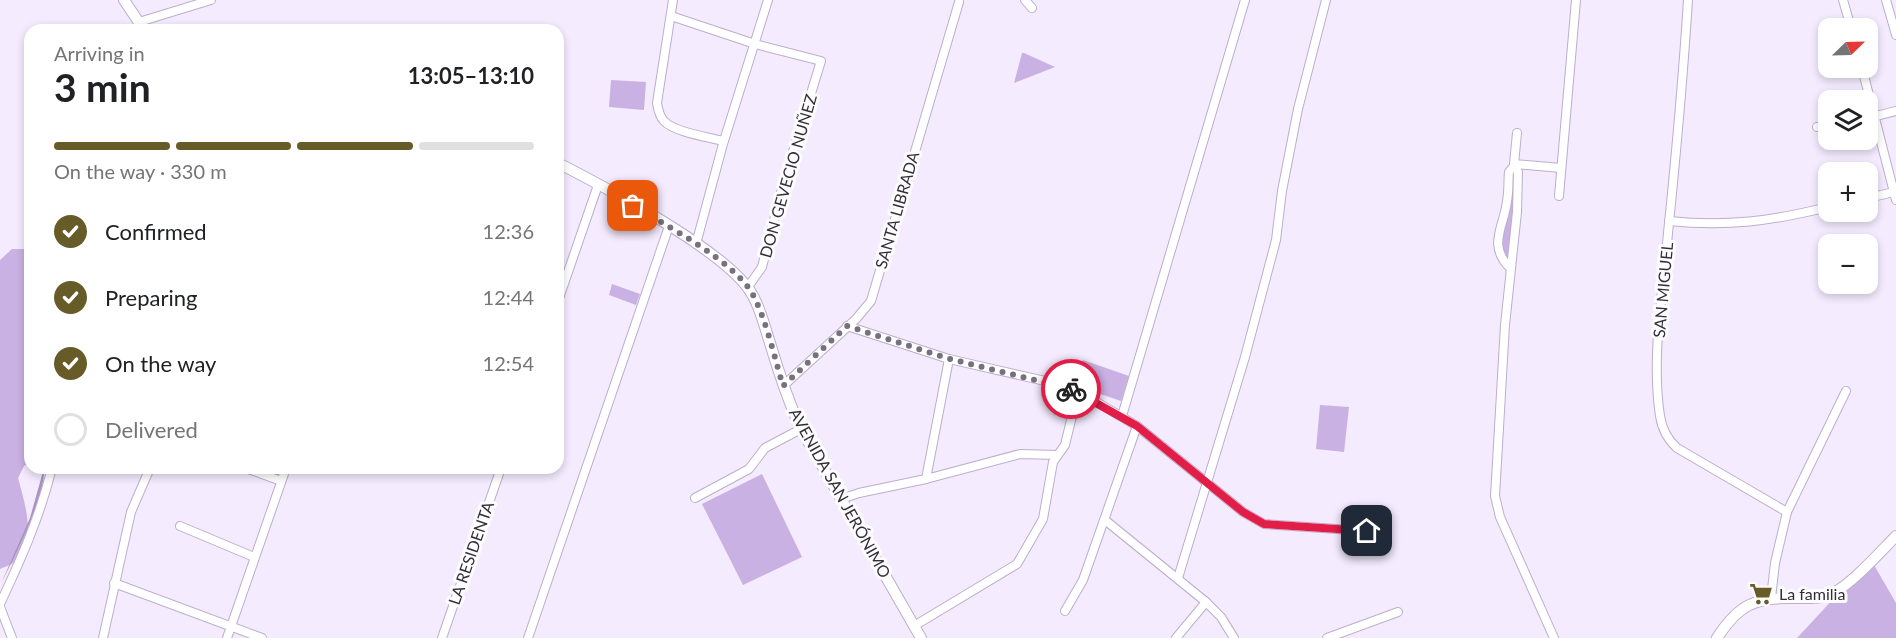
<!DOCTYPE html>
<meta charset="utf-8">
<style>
body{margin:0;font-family:Lato,sans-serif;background:#f6f6f6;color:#202124;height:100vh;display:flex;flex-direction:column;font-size:22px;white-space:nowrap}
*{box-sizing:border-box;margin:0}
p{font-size:20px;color:#757577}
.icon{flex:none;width:33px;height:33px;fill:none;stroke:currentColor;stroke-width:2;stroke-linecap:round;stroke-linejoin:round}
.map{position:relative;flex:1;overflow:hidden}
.side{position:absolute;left:24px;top:24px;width:540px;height:450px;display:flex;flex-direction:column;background:#fff;border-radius:18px;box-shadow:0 3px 9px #0003}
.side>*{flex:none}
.needle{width:39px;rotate:67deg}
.tools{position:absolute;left:1818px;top:18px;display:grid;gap:12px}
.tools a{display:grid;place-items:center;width:60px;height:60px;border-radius:12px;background:#fff;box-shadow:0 3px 9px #0003;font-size:30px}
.pin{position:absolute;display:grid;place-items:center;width:51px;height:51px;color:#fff;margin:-26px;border-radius:12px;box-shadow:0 3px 9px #0006}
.courier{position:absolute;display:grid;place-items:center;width:60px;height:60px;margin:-30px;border:4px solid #e11d48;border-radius:50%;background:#fff;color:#222;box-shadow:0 2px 8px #0007}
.overview em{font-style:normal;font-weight:700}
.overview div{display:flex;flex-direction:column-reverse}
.overview{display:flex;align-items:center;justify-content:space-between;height:102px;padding:0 30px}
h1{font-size:39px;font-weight:700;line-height:45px}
.bar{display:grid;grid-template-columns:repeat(4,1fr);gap:9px 6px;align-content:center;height:72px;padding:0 30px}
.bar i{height:8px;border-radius:4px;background:#e0e0e0}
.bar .current{background:#675b28}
.bar p{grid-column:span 4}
ol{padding:0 30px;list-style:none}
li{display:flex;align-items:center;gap:18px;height:66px}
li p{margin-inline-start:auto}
li .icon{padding:6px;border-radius:50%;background:#675b28;color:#fff;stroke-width:4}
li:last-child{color:#757577}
li i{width:33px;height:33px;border:3px solid #e0e0e0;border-radius:50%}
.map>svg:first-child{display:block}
.green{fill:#c9b1e3}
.water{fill:#a991c2}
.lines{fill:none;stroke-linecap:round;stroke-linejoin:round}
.minor-casing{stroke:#bcaecd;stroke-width:10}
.tertiary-casing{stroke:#bcaecd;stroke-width:12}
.minor{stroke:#fff;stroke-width:8}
.tertiary{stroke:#fff;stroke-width:10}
.done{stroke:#77707e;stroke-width:6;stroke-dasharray:0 10.8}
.route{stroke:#e11d48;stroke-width:8}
.labels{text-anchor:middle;stroke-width:6;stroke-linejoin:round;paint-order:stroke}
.street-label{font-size:16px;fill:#332d39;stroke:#fcfcfc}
.poi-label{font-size:16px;fill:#332d39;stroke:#fcfcfc;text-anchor:start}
</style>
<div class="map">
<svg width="1896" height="638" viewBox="0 0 1896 638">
<rect width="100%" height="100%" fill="#f4ebfe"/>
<g class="green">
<polygon points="1022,53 1024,53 1055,67 1014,83"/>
<polygon points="611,80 646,82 644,110 609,107"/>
<polygon points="1516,172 1510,263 1502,252 1501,232 1511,173"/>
<path d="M12 249H30V462L24 466 18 478C24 500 36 537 20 557 16 563 7 566 0 569V260Z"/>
<polygon points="612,284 640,294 636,305 609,295"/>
<polygon points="1083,360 1129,376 1121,401 1074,385"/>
<polygon points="1320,405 1349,407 1344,452 1316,449"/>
<polygon points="762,474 802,557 743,585 702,504"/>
<polygon points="1874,565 1896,603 1896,638 1797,638 1837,595"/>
</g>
<path class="water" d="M44 468C46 497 14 557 0 586L30 518Z"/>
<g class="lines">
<g class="minor-casing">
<g id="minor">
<path d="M673 0 657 103C658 109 659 116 664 121 674 132 708 137 723 141"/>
<polyline points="1025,0 1032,8"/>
<path d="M1688 0C1683 78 1676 155 1668 233 1663 293 1651 356 1660 416 1662 429 1667 439 1677 448L1787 512"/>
<polyline points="1843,0 1851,28"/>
<polyline points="1886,0 1896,35"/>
<polyline points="671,16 755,44 821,61 784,181 762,267 748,287"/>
<polyline points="139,22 211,0"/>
<polyline points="1862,68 1896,200"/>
<polyline points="1868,118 1896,111"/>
<polyline points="1817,127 1828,125"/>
<polyline points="1517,133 1514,164 1518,172 1517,212 1505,325 1495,496 1500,517 1554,638"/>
<polyline points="1514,164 1561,168"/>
<polyline points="1559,196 1576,0"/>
<polyline points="1868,198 1894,192"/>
<path d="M1669 221C1727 227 1772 221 1828 207"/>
<polyline points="696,244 723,144 768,0"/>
<path d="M1510 268C1487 245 1504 227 1507 201 1509 191 1508 181 1509 172L1514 166"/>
<polyline points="558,301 598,185"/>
<polyline points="847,326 949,359 1054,383 1078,391 1137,426 1243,512 1264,524 1367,531"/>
<polyline points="783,386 856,319 871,301 959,2"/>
<polyline points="1122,416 1245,0"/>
<polyline points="246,468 281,481"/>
<polyline points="926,479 949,359"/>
<polyline points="695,498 749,469 765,448 801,429"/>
<polyline points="841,499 859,493 926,479 1020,454 1057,455"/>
<polyline points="1105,520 1206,602 1221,617 1234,638"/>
<polyline points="180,526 254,557"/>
<polyline points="1178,578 1245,357 1276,240 1282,191 1298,109 1326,0"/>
<polyline points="114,583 262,638"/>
<polyline points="1771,598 1775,563 1787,512 1846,391"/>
<path d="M0 604C22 557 39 519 52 468"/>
<polyline points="0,607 12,638"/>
<polyline points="1065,611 1083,580 1137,426"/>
<polyline points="914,626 1017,564 1043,519 1053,462 1065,445 1078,391"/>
<polyline points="103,638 131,512 150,468"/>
<polyline points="227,638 286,468"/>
<polyline points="442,638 501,468"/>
<polyline points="528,638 669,226"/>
<polyline points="1176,638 1206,602"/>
<polyline points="1327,638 1398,612"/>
</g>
</g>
<g class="tertiary-casing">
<g id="tertiary">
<polyline points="124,0 144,30"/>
<path d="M558 163C603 186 732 254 753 296 761 310 765 328 770 343 779 373 788 401 801 429L921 638"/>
<path d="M1717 638C1738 605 1755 597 1794 598 1804 598 1816 599 1826 596 1847 590 1880 552 1896 536"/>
</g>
</g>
<use href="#minor" class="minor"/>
<use href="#tertiary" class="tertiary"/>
</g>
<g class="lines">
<path class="done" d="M633 206C666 225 733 261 752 293 765 316 775 359 783 386L847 326 950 359 1071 389"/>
<polyline class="route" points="1071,389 1137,426 1243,512 1264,524 1367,531"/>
</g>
<defs>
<g id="supermarket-bare" transform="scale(1.8)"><path d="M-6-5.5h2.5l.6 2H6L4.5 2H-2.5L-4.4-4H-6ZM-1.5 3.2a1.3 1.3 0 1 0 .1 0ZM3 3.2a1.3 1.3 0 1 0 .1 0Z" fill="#675b28" stroke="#fcfcfc" stroke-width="2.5" paint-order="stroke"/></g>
</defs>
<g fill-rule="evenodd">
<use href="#supermarket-bare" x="1761" y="594"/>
</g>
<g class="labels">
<g class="street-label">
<text transform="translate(788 176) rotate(-74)" y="6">DON GEVECIO NUÑEZ</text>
<text transform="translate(897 210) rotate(-74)" y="6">SANTA LIBRADA</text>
<text transform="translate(1663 290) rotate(-85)" y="6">SAN MIGUEL</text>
<text transform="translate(840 493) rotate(61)" y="6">AVENIDA SAN JERÓNIMO</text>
<text transform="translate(471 553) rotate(-71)" y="6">LA RESIDENTA</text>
</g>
<g class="poi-label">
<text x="1779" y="600">La familia</text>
</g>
</g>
</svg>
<div class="tools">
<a><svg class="needle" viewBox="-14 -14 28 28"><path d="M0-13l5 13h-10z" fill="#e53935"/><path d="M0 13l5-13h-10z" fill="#757577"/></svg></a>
<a><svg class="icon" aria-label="layers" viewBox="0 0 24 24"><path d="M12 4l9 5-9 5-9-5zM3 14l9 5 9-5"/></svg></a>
<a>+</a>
<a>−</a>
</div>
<div class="pin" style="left:633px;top:206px;background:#ea580c"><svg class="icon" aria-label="bag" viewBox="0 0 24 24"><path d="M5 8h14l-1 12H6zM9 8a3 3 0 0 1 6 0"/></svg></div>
<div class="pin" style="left:1367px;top:531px;background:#1f2937"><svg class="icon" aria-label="home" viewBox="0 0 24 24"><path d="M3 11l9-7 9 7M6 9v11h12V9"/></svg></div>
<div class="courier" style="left:1071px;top:389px"><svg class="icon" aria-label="bike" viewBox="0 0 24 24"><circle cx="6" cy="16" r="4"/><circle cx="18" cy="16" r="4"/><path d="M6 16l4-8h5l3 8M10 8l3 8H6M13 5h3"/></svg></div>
<section class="side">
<div class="overview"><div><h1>3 min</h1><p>Arriving in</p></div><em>13:05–13:10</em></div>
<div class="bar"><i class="current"></i><i class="current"></i><i class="current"></i><i></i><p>On the way · 330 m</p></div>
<ol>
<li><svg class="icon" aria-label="check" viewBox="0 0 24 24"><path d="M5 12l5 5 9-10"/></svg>Confirmed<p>12:36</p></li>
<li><svg class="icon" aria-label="check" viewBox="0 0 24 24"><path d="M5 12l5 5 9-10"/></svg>Preparing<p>12:44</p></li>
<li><svg class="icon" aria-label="check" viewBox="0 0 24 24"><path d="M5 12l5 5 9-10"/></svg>On the way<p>12:54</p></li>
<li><i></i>Delivered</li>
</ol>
</section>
</div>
